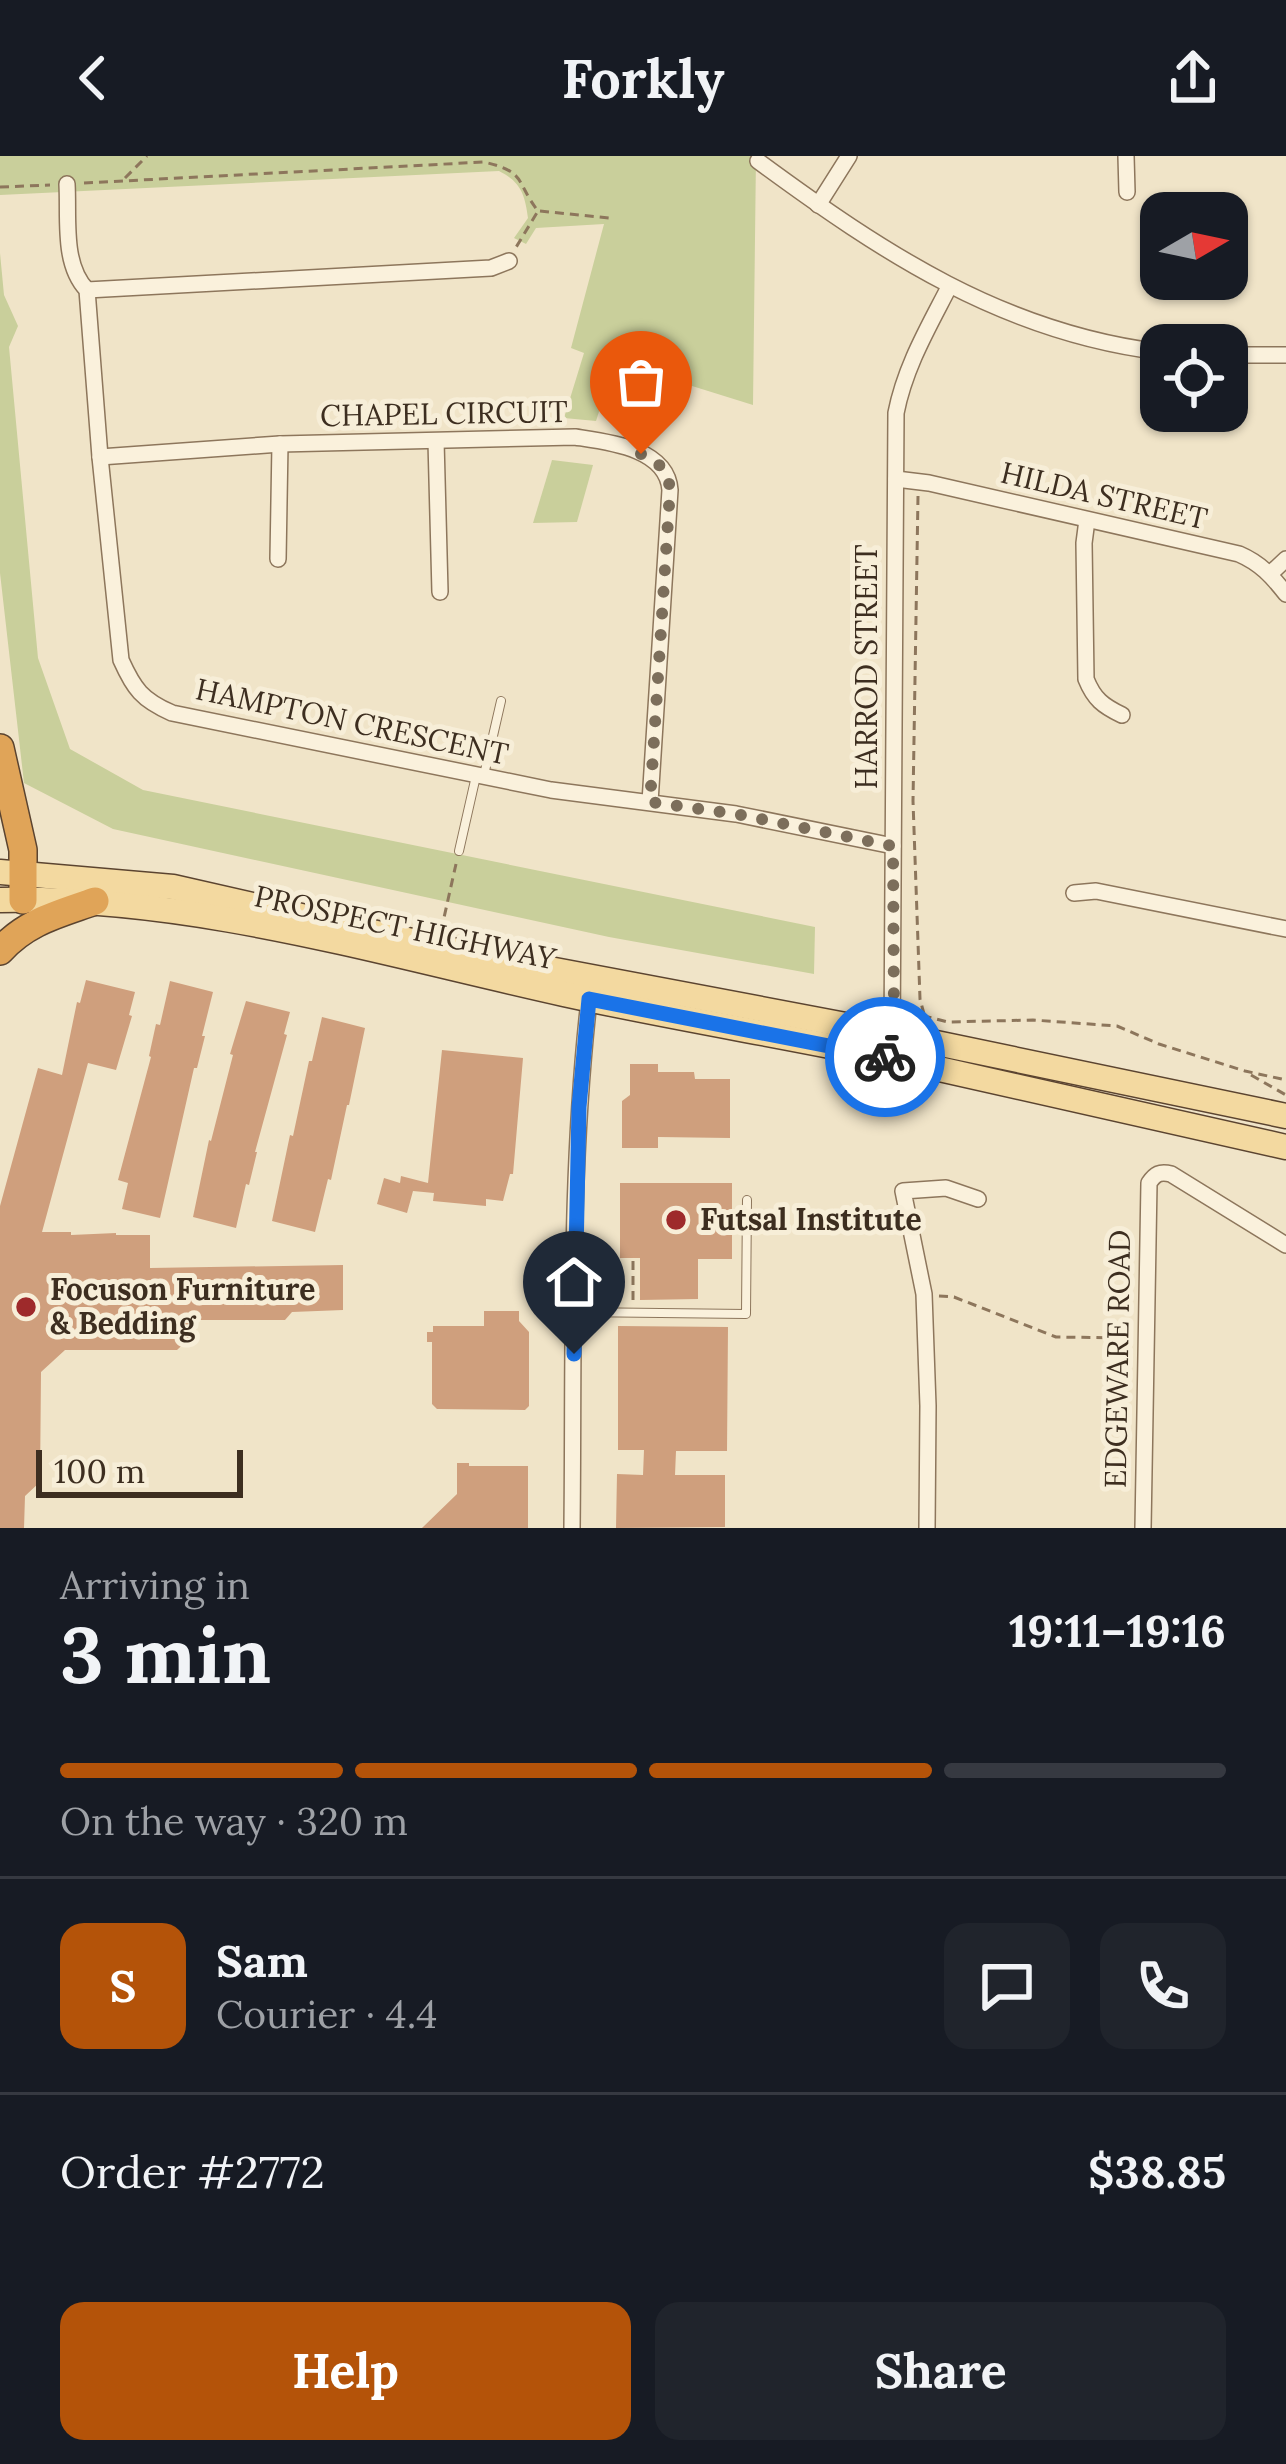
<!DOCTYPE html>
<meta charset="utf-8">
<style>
body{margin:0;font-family:Lora,serif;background:#20242c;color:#f1f3f6;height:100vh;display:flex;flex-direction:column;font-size:45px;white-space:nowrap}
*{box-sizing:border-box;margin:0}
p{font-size:39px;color:#9ea1a6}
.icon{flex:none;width:66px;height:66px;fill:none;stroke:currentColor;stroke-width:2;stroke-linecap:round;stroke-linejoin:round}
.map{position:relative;height:1372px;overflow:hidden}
.details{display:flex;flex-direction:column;background:#171b24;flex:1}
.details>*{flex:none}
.needle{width:78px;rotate:81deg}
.buttons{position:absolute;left:1140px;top:36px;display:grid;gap:24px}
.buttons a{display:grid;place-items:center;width:108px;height:108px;border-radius:24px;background:#171b24;box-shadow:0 3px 9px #0004;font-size:60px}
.scale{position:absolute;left:36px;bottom:30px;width:207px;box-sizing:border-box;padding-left:12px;border:6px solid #3d2e20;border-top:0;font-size:33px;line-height:42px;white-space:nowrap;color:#3d2e20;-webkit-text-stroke:9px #f7eed8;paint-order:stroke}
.pin{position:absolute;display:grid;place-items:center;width:102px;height:102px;color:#fff;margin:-123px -51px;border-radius:50% 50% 50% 0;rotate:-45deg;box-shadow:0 0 12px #0007}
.pin .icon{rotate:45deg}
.courier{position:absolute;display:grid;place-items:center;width:120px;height:120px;margin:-60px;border:9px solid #1a73e8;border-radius:50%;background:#fff;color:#222;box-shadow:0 3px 15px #0007}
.head em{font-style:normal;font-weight:700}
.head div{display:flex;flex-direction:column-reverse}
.head{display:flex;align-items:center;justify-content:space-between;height:204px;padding:0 60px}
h1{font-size:78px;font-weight:700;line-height:90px}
.bar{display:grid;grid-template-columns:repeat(4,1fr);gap:18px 12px;align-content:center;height:144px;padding:0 60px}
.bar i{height:15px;border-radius:9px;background:#363941}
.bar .current{background:#b45309}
.bar p{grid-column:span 4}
.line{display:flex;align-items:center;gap:30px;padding:0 60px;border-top:3px solid #363941}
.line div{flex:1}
.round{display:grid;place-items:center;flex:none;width:126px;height:126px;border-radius:24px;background:#20242c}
.action{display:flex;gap:24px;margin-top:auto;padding:24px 60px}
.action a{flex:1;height:138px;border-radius:24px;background:#b45309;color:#fff;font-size:48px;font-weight:700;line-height:138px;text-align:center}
.action a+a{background:#20242c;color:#f1f3f6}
header{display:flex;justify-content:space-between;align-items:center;height:156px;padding:0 60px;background:#171b24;font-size:54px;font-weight:700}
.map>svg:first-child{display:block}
.green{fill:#c9cf9b}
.building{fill:#cf9f7d}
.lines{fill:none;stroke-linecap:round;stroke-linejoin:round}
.lane-casing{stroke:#8d765c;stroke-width:10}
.street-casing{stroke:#8d765c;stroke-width:18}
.primary-casing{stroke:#5b4430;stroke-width:27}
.highway-casing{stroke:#5b4430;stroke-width:30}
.path{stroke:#8d765c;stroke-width:3;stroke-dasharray:9 6;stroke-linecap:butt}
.lane{stroke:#faf1dc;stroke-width:8}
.street{stroke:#faf1dc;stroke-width:15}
.primary{stroke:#f3d9a0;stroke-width:24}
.highway{stroke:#e0a458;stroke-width:27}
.done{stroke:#7c6e5b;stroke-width:12;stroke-dasharray:0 21.6}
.route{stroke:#1a73e8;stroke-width:15}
.poi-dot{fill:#9e2a2b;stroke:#f7eed8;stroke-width:4.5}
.labels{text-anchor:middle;stroke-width:10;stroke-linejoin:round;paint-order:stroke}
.street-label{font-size:30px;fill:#3d2e20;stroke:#f7eed8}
.poi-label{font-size:30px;font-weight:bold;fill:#3d2e20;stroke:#f7eed8;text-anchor:start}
</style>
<header><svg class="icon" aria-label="back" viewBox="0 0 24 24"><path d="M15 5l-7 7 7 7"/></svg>Forkly<svg class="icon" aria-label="share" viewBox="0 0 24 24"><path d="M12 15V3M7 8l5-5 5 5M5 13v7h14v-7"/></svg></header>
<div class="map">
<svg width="1286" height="1372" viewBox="0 0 1286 1372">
<rect width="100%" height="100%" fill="#f0e4c8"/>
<g class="green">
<path d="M0 0H756L753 249 615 206 596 265 564 262 584 197 571 192 604 68 536 72 526 88 514 82 528 62C525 39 521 26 499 15L0 39Z"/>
<polygon points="0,97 4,139 18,170 9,191 38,502 70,593 143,634 815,771 814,818 609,781 113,673 24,627 0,417"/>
<polygon points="552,304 593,309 577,366 533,367"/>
</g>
<g class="building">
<polygon points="86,824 135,836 129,859 132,860 116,914 88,907 42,1076 71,1076 71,1079 116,1077 116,1079 150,1079 150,1112 343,1109 343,1154 292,1156 285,1164 197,1164 197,1175 177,1194 65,1194 41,1216 40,1326 25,1340 24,1372 0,1372 0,1050 38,912 62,919 77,846 80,847"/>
<polygon points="170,825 213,836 202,880 205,880 197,912 194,912 160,1062 122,1053 128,1027 118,1024 151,901 149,900 156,868 160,869"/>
<polygon points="246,845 290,856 284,878 287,879 255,996 257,996 249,1029 246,1028 236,1072 193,1061 209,984 211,985 233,899 230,898"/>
<polygon points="322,861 365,872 349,949 347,949 331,1024 328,1023 315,1076 272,1065 290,979 293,980 309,905 312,905"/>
<polygon points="442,894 523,902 513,1018 510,1018 503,1045 486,1043 486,1050 433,1045 434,1037 413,1035 407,1057 377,1048 384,1022 400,1027 401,1020 428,1027"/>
<polygon points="630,908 658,908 658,916 694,916 695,923 730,923 730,982 658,981 658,992 622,992 622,945 630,939"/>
<polygon points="620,1027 732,1027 732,1103 698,1103 698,1143 640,1144 640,1102 620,1102"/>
<polygon points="484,1155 519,1155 519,1165 529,1176 529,1250 525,1254 437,1253 432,1248 432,1186 427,1186 427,1176 433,1176 433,1170 484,1170"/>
<polygon points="618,1170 728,1171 727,1295 676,1295 675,1319 725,1319 725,1371 616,1372 617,1318 643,1319 644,1294 618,1294"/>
<polygon points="457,1307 469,1307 469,1310 528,1310 528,1372 422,1372 457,1338"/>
</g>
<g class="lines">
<g class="lane-casing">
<g id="lane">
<polyline points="484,619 501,545"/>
<polyline points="459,695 476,620"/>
<polyline points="575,1156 746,1158 747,1044"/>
</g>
</g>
<g class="street-casing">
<g id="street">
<polyline points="1126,0 1127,36"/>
<path d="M758 5C883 97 1004 177 1161 196"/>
<path d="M67 28C69 62 62 108 87 134L100 301 121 504C134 533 142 544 172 557L551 634 736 658 893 690"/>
<polyline points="818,49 849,0"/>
<polyline points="87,134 491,112 509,105"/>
<polyline points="1227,199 1286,199"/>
<polyline points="436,285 440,436"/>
<path d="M100 301 280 288 575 281C608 286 667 292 670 334L650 646"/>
<path d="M896 323 929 327 1239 398C1260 407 1272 420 1286 438"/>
<path d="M1087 364 1084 387 1086 523C1094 543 1103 550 1122 559"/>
<polyline points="278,403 280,288"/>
<polyline points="1270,418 1286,403"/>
<polyline points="1074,737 1096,735 1286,773"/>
<path d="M892 884 896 257C905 211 928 172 949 131"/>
<path d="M572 1372C574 1194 569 1013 590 836"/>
<polyline points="927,1372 928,1250 924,1138 903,1035 946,1032 978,1043"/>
<path d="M1143 1372 1149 1027C1155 1018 1160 1015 1171 1018L1286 1089"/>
</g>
</g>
<g class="primary-casing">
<g id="primary">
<polyline points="0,716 173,731 465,797 893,878 1286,960"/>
<path d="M0 744C192 740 379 797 564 838 674 862 785 880 895 903 1026 932 1156 962 1286 991"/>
</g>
</g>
<g class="highway-casing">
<g id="highway">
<polyline points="0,592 23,694 23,744"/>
<path d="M0 795C27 765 59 758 95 745"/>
</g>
</g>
<g class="path">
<polyline points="125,22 147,0"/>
<path d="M84 27 484 6C527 16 515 25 538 55L515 93"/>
<polyline points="0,31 50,29"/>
<polyline points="540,55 609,62"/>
<polyline points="918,340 913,645 920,843 924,858"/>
<polyline points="441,775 456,708"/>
<polyline points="908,856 948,866 1033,864 1117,870 1159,888 1245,915 1286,924"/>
<polyline points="1251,919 1286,939"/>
<polyline points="939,1140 954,1141 1056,1181 1131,1182"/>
<polyline points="633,1144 633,1102"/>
</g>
<use href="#lane" class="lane"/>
<use href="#street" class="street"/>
<use href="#primary" class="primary"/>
<use href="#highway" class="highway"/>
</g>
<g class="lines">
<path class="done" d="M641 298C659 306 668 314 670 334L650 646 736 658 893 690 894 862 892 903 885 901"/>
<polyline class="route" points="574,1198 579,951 589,843 885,901"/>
</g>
<g class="poi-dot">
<circle cx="676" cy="1064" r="12"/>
<circle cx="26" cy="1151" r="12"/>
</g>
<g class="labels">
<g class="street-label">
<text transform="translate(444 258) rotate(-1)" y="10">CHAPEL CIRCUIT</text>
<text transform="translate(1104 340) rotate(13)" y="10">HILDA STREET</text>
<text transform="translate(867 511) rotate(-90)" y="10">HARROD STREET</text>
<text transform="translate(352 566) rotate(12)" y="10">HAMPTON CRESCENT</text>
<text transform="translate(405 772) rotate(12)" y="10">PROSPECT HIGHWAY</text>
<text transform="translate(1118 1203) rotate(-89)" y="10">EDGEWARE ROAD</text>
</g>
<g class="poi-label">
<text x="700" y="1074">Futsal Institute</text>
<text x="50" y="1144">Focuson Furniture<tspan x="50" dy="34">&amp; Bedding</tspan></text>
</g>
</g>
</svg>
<div class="buttons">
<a><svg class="needle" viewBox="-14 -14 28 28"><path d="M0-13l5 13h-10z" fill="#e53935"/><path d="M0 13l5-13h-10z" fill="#9ea1a6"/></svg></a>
<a><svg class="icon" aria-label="locate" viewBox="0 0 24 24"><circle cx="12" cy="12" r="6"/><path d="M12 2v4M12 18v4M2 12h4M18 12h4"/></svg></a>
</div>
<div class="scale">100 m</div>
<div class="pin" style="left:641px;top:298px;background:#ea580c"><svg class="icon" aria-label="bag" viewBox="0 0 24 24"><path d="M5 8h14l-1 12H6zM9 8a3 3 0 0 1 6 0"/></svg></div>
<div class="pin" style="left:574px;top:1198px;background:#1f2937"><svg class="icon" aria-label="home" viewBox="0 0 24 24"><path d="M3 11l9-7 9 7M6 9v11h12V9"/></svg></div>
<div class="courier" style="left:885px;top:901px"><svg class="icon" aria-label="bike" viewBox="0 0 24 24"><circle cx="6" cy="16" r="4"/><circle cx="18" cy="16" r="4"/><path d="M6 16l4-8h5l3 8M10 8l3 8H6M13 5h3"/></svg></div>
</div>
<section class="details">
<div class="head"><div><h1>3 min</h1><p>Arriving in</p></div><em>19:11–19:16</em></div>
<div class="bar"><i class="current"></i><i class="current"></i><i class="current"></i><i></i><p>On the way · 320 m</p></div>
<div class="line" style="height:216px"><b class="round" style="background:#b45309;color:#fff">S</b><div><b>Sam</b><p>Courier · 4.4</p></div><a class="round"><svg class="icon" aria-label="chat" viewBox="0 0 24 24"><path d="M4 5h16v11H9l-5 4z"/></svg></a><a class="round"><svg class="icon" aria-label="phone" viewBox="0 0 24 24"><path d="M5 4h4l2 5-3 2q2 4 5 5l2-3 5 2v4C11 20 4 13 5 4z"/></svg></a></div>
<div class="line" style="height:156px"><div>Order #2772</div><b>$38.85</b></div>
<div class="action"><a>Help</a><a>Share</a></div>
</section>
